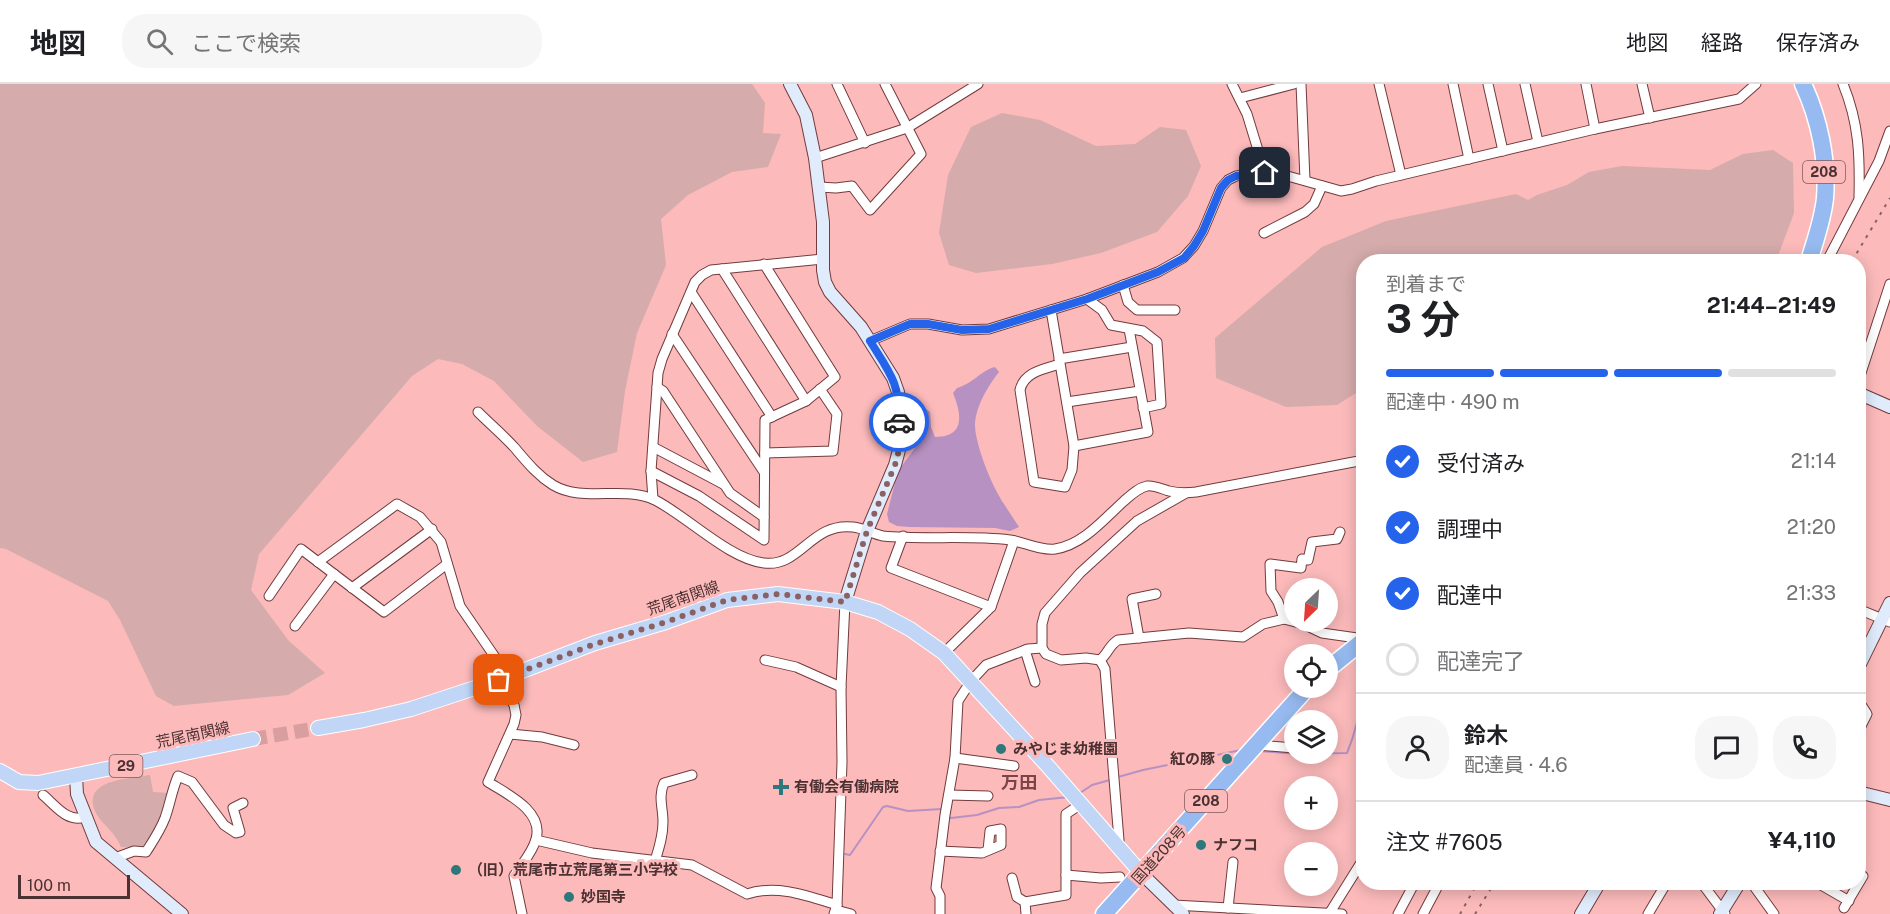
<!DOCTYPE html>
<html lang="ja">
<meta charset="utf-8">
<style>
body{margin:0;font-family:"Public Sans","Noto Sans JP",sans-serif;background:#f6f6f6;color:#202124;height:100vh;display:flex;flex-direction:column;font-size:22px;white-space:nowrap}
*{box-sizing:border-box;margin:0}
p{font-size:20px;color:#757577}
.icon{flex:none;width:33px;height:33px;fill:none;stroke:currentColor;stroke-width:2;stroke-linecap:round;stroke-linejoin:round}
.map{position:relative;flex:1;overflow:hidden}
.drawer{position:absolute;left:1356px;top:170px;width:510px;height:636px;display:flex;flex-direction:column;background:#fff;border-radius:24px;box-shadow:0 3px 15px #0003}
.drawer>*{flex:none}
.needle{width:39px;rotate:205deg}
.controls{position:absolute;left:1284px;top:494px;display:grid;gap:12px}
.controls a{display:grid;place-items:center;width:54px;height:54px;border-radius:50%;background:#fff;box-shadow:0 3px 15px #0003;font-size:30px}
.scale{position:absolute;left:18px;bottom:15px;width:112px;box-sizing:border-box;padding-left:6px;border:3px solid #4c3132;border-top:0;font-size:16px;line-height:21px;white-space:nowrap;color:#4c3132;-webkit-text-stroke:4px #fcbabb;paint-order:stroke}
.pin{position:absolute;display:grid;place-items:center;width:51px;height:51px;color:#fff;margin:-26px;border-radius:12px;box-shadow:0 3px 9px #0006}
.courier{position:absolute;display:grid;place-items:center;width:60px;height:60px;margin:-30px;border:4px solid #2563eb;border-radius:50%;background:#fff;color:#222;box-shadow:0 2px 8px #0007}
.overview em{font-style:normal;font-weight:700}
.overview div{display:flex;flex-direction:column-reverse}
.overview{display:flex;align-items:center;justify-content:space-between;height:102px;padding:0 30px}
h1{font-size:39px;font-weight:700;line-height:45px}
.bar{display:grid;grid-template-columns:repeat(4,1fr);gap:9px 6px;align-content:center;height:72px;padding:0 30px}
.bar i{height:8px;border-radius:4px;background:#e0e0e0}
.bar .on{background:#2563eb}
.bar p{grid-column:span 4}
.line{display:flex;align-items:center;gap:15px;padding:0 30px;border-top:2px solid #e0e0e0}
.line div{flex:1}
.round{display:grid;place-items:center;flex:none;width:63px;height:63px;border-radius:24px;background:#f6f6f6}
ol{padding:0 30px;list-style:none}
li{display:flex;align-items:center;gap:18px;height:66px}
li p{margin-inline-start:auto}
li .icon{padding:6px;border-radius:50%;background:#2563eb;color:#fff;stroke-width:4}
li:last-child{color:#757577}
li i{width:33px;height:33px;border:3px solid #e0e0e0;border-radius:50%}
header{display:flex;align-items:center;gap:36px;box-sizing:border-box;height:84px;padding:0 30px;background:#fff;border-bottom:2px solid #e0e0e0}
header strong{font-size:28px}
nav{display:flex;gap:33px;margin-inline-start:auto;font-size:21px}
.search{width:420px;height:54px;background:#f6f6f6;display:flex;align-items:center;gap:15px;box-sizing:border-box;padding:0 21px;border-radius:24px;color:#757577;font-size:22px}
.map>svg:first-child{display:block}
.green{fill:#d5abab}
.water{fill:#b791c2}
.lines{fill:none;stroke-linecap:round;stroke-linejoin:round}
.stream{stroke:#b791c2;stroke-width:2}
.primary-tunnel{stroke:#d99fa0;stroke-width:14;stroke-dasharray:14 7;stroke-linecap:butt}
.street-casing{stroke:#723b3d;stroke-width:11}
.secondary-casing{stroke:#723b3d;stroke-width:14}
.primary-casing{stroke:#fff;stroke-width:16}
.highway-casing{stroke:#fff;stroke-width:19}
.street{stroke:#fff;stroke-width:9}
.secondary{stroke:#e0ebfb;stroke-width:12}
.primary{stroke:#c1d6f7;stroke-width:14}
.highway{stroke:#97bbf1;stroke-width:16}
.rail{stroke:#896162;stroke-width:2;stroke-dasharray:3 6;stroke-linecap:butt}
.done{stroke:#8a6162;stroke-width:6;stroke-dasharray:0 10.8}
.route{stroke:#2563eb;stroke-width:8}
.poi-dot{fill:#2e787b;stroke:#fcbabb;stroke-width:2}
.labels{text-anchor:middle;stroke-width:6;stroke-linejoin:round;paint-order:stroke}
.shield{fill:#fcbabb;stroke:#815a5b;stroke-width:1.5}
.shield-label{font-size:14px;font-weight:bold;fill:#4c3132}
.street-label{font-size:15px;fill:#4c3132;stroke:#fcbabb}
.poi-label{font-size:15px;font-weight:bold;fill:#4c3132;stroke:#fcbabb;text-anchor:start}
.quarter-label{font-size:18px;font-weight:bold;fill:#7c4446;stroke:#fcbabb}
</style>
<header>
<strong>地図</strong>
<div class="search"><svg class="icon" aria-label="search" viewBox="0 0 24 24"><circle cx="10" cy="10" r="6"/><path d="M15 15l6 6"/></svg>ここで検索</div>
<nav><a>地図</a><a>経路</a><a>保存済み</a></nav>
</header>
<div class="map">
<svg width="1890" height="830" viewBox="0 0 1890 830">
<rect width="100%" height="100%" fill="#fcbabb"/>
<g class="green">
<polygon points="0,0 752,0 765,19 763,49 781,50 768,83 732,88 688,111 661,135 666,181 637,249 625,307 617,368 583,378 537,342 494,297 462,280 438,275 412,292 259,470 251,506 288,556 325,589 288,611 174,622 156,612 120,536 108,517 6,465 0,464"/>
<polygon points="1002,29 1040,36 1096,62 1135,60 1160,43 1186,46 1201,82 1188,112 1157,148 1101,169 1052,180 976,189 949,181 939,149 948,91 971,43"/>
<polygon points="1773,66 1793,79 1794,129 1778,172 1774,177 1364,177 1364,304 1337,321 1286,323 1216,294 1215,254 1322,163 1386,137 1516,110 1528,116 1537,111 1567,101 1589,88 1622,82 1710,86 1743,70"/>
<path d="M150 691 153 708 169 709 162 737 144 764 121 763C115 747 102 741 96 729 80 695 129 695 150 691Z"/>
</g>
<path class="water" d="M995 283 999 288C988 302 975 323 975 342 976 363 992 402 1004 420 1009 428 1014 435 1019 443L1010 447 995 444 910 443 897 442 889 438 887 430 898 387 915 364 914 328 922 322 930 328 931 343 935 353C965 353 962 331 953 309L957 304C974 299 980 287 995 283Z"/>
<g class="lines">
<g class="stream">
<path d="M1259 667 1298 670 1347 669C1355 650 1360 629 1361 608 1361 599 1360 593 1364 585"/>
<polyline points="1118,693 1143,686 1241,666"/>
<polyline points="1080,709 1092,701 1110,696"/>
<polyline points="949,733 951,734 977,731 999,724 1019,723 1039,716 1069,713"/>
<polyline points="845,770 850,771 883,723 887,722 908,727 942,725"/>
</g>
<polyline class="primary-tunnel" points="253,655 318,644"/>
<g class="street-casing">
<g id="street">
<polyline points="837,0 865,59"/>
<polyline points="1232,0 1247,30 1265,89"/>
<polyline points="1301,0 1305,96"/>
<polyline points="1379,0 1401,91"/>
<polyline points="1453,0 1469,75"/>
<polyline points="1488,0 1503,67"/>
<polyline points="1525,0 1538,58"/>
<polyline points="1586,0 1595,45"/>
<polyline points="1642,0 1650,34"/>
<path d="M1843 0C1859 39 1860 72 1859 113"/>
<polyline points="1240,14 1294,0"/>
<polyline points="815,74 907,44 978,0"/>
<polyline points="819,103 836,104 852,102 870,126 921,70 885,0"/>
<polyline points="1264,149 1305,128 1314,120 1322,102"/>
<polyline points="1827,177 1879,77 1890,47"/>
<polyline points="722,185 806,317"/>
<polyline points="1123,201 1128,218 1137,226 1175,226"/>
<polyline points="691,208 772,333"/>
<polyline points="1087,215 1102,226 1111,241 1143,247 1157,258 1161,320 1143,324"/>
<path d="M1051 226 1074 362 1072 386 1065 403 1034 398 1020 306C1024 288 1044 285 1060 280"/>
<polyline points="672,250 764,388"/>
<polyline points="870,257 910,240 928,240 962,246 989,245 1087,215 1158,188 1183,174 1194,162 1203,147 1221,104 1228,96 1236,92 1250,90 1284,91 1341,107 1352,105 1376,97 1595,45 1739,15 1756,0"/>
<polyline points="1059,275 1132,263"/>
<polyline points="1858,298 1890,200"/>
<polyline points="657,303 663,307 730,409 764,433"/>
<polyline points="1067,318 1140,307"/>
<path d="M478 328C490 340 503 351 514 363 526 377 537 391 553 401 583 419 624 401 655 416 688 433 729 475 764 479 800 484 811 438 853 443 863 444 873 450 883 452 925 456 968 451 1010 456 1024 458 1041 467 1055 465 1083 461 1104 435 1124 417 1131 411 1138 404 1147 402 1154 401 1162 405 1169 407 1178 409 1187 409 1196 408L1364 376"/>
<polyline points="1074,362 1148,348 1129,245"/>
<polyline points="653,363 723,400"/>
<polyline points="765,369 833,367 837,330 820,305"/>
<polyline points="651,387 699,412 764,456 765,336 806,317 835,293 764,180"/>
<polyline points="653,415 651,387 658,289 662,275 695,198 702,191 711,186 823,175"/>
<polyline points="903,452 891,484 991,523"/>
<path d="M318 478 397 420 420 433 441 458 460 522 497 576 499 596 514 621 516 631 514 640 488 698C507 710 544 727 536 755 533 768 521 781 514 792L522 830"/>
<polyline points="352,504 432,445"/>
<polyline points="269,512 301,465 384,528 447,480"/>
<polyline points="1858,525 1890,538"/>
<polyline points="1284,535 1278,518 1271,507 1270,480 1301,484 1302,475 1308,476 1312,458 1337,455 1340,448"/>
<polyline points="295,542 334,490"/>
<polyline points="1139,554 1132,515 1156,510"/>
<polyline points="1025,566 1035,598"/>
<polyline points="944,569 991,523 1014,457"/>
<polyline points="765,576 796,583 841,603"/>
<polyline points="1100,576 1086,574 1061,576 1046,570 1042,564 1042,540 1045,529 1080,489 1137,437 1186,409"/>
<polyline points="1858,616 1867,630 1860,644"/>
<polyline points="510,650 542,653 574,661"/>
<polyline points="1256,661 1294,664"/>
<polyline points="955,674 1014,682"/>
<path d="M43 711C56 722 67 739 86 733"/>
<polyline points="949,711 988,712"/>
<path d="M536 756 592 769 692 781 747 810C777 800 808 812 837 821"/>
<path d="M1114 758 1119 756 1105 585 1100 576C1108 570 1109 561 1118 556L1189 549 1243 553 1263 540 1284 535 1303 540 1322 549 1357 554 1360 558"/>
<polyline points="940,767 982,769 1001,761 1001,745 990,747 988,766"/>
<path d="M115 774 134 767 146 768C153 757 160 747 165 734 170 720 172 706 178 692L192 698 224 741 236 749 240 748 233 724 243 719"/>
<path d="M655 777C659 764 663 752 663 738 663 724 658 712 664 699L692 691"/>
<polyline points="1066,791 1101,794 1120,793"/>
<polyline points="1012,794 1017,813 1025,818 1026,830"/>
<polyline points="1701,798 1725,830"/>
<polyline points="1751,798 1774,830"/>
<polyline points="1816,798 1849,817"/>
<polyline points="1025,818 1066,811 1066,730 1081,720"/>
<polyline points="1173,821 1342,830"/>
<polyline points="1228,824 1233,778"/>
<polyline points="1844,824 1863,792"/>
<polyline points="836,826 851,830"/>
<polyline points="834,830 837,821 842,678 841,603 845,518"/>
<polyline points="940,830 940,812 936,804 945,731 955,674 958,617 971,597 986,581 1028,565 1042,564"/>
<polyline points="1329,830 1364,774"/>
<polyline points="1398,830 1414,800"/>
<polyline points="1423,830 1440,798"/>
<polyline points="1648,830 1667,798"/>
</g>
</g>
<g class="secondary-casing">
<g id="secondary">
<polyline points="790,0 806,31 815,74 823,138 823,186 825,198 830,208 861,243 893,294 898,308 899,366 895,381 867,447 845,518"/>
<polyline points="1858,309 1890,323"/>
<polyline points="1858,584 1890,519"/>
<polyline points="76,692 77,710 96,758 182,830"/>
<polyline points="1858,708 1890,716"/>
<polyline points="1142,790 1183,830"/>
<polyline points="1581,830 1600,798"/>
<polyline points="1720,830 1740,798"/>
</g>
</g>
<g class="primary-casing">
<g id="primary">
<polyline points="318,644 364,636 411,625 499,596 595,559 666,538 727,516 778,510 845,518 878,528 910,545 944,569 1046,680 1142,790"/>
<polyline points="0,687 19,698 38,699 253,655"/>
</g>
</g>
<g class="highway-casing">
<g id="highway">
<path d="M1803 0C1819 34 1828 76 1825 114 1823 135 1815 157 1809 177"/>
<polyline points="1328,585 1364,556"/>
<polyline points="1104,830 1308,603"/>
</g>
</g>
<use href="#street" class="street"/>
<use href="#secondary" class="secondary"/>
<use href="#primary" class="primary"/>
<use href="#highway" class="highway"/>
<g class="rail">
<polyline points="1852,177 1890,114"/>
<polyline points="1460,830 1478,798"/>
<polyline points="1475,830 1495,798"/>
</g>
</g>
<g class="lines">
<polyline class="done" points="499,596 595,560 666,538 727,516 778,510 845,518 867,447 895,381 899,366 899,338"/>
<path class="route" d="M899 338C900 299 890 289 870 257L910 240H928L962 246 989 245 1087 215 1158 188 1184 174 1194 162 1203 147 1221 104 1228 96 1236 92 1265 89"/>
</g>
<g class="poi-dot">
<circle cx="1001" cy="665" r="6"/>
<circle cx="1227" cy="675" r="6"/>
<path d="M778 694h6v6h6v6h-6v6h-6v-6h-6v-6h6z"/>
<circle cx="1201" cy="761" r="6"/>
<circle cx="456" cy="786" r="6"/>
<circle cx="569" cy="813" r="6"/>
</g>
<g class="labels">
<g class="shield">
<rect x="1803" y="77" width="42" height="22" rx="4.5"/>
<rect x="109.5" y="671" width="33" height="22" rx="4.5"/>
<rect x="1185" y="706" width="42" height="22" rx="4.5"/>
</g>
<g class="shield-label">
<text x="1824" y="93">208</text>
<text x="126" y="687">29</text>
<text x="1206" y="722">208</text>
</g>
<g class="street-label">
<text transform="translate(683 514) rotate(-19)" y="5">荒尾南関線</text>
<text transform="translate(193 651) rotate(-12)" y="5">荒尾南関線</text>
<text transform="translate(1159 771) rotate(-48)" y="5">国道208号</text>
</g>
<g class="poi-label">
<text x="1013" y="670">みやじま幼稚園</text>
<text x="1215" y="680" text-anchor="end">紅の豚</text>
<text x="794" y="708">有働会有働病院</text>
<text x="1213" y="766">ナフコ</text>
<text x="468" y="791">（旧）荒尾市立荒尾第三小学校</text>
<text x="581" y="818">妙国寺</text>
</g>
<g class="quarter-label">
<text x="1019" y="705">万田</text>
</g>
</g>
</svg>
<div class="controls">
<a><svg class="needle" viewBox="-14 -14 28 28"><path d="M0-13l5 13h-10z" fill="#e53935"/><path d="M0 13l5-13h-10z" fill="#757577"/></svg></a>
<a><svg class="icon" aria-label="locate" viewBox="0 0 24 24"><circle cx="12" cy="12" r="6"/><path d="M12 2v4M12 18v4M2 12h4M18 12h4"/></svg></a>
<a><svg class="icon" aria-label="layers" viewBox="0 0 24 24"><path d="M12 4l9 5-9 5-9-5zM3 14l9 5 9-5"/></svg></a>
<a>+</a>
<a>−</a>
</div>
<div class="scale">100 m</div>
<div class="pin" style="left:499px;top:596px;background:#ea580c"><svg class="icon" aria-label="bag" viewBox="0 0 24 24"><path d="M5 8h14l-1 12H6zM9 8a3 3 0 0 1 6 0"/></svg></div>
<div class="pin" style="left:1265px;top:89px;background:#1f2937"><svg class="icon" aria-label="home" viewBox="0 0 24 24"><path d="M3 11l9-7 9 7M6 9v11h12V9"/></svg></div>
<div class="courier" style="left:899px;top:338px"><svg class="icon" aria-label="car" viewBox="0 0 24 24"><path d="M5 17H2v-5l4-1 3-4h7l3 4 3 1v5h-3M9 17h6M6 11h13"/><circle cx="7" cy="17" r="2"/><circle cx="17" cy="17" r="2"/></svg></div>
<section class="drawer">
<div class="overview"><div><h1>3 分</h1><p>到着まで</p></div><em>21:44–21:49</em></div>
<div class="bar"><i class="on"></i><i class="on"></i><i class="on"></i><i></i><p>配達中 · 490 m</p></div>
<ol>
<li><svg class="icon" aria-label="check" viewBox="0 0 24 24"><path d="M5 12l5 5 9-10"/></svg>受付済み<p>21:14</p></li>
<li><svg class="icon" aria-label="check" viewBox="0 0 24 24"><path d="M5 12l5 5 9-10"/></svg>調理中<p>21:20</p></li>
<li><svg class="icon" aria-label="check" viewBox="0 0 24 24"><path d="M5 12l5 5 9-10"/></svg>配達中<p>21:33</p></li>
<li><i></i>配達完了</li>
</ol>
<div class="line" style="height:108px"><a class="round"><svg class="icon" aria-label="person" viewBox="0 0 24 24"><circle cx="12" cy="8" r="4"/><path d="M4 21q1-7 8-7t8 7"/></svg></a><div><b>鈴木</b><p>配達員 · 4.6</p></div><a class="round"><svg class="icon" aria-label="chat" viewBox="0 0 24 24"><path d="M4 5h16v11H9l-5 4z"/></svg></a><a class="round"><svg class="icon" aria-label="phone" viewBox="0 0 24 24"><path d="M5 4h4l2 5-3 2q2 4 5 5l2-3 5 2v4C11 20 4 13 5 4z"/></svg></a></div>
<div class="line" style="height:78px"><div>注文 #7605</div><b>¥4,110</b></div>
</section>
</div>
